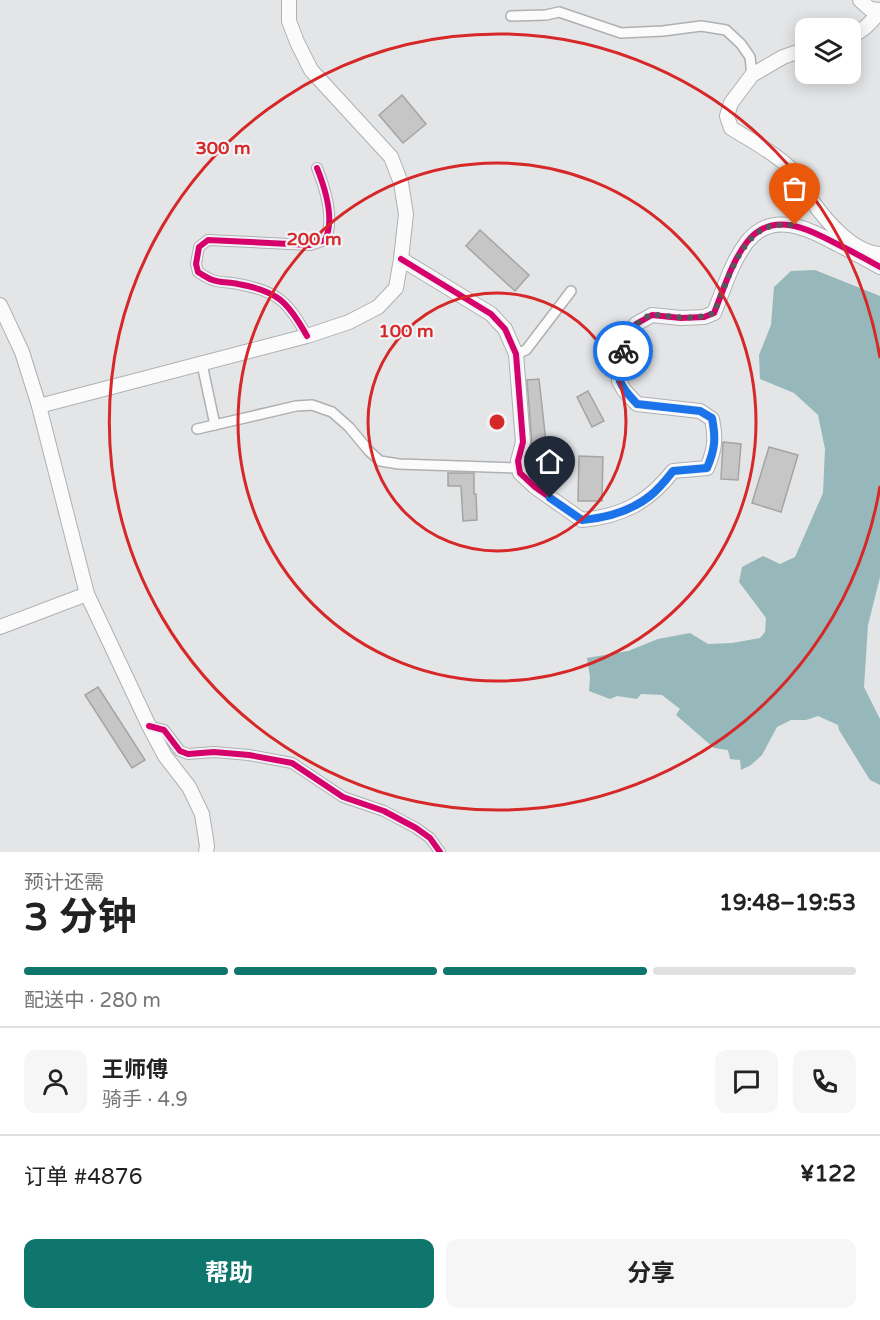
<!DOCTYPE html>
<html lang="zh">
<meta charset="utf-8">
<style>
body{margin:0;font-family:"Varela Round","Noto Sans SC",sans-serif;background:#f6f6f6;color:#222;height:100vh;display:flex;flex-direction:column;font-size:22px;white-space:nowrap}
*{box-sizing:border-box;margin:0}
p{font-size:20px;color:#767676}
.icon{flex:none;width:33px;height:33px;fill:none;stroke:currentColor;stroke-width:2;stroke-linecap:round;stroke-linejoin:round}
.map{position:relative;height:852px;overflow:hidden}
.sheet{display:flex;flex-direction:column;background:#fff;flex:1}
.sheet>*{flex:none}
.buttons{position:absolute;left:795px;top:18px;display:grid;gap:12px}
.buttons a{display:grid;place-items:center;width:66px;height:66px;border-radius:12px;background:#fff;box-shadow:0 3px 15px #0003;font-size:30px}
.pin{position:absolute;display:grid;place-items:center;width:51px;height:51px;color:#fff;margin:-62px -26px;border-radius:50% 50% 50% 0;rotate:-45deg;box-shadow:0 0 6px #0007}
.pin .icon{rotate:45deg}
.courier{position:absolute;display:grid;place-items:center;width:60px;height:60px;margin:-30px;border:4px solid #1a73e8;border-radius:50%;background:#fff;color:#222;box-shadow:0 2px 8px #0007}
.summary em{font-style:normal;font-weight:700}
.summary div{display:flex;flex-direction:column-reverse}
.summary{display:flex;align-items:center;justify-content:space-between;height:102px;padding:0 24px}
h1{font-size:39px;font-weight:700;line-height:45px}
.bar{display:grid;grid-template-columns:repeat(4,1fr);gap:9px 6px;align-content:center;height:72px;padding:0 24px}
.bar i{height:8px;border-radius:4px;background:#e0e0e0}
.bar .selected{background:#0f766e}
.bar p{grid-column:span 4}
.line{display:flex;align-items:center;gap:15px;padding:0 24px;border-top:2px solid #e0e0e0}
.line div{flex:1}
.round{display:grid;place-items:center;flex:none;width:63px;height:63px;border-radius:12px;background:#f6f6f6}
.primary-button{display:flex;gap:12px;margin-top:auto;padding:12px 24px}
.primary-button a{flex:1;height:69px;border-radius:12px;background:#0f766e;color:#fff;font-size:24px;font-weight:700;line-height:69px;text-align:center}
.primary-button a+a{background:#f6f6f6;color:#222}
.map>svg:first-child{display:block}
.water{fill:#96b8ba}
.building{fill:#c7c6c7;stroke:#a5a4a5;stroke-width:1.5}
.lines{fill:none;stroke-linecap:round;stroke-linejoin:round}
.street-casing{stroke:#afb0b2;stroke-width:12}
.secondary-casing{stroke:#afb0b2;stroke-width:16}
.street{stroke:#fbfbfb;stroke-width:9}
.secondary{stroke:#fbfbfb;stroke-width:14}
.cycleway-casing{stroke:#f0f2f5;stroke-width:10}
.cycleway{stroke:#d6006c;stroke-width:6}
.done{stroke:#575759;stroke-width:6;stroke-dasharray:0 10.8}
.route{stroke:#1a73e8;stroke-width:8}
.ring{fill:none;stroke:#d62828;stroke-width:3}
.centre{fill:#d62828;stroke:#f0f2f5;stroke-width:3}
.ring-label{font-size:18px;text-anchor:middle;font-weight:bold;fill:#d62828;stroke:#f0f2f5;stroke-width:4.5;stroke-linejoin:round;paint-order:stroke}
</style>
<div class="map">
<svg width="880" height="852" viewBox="0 0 880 852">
<rect width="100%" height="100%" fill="#e4e5e7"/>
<polygon class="water" points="815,270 880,296 880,577 868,625 864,687 880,719 880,785 870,780 839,730 838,725 818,716 806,720 791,720 777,727 762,755 751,765 741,770 740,760 730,759 728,750 714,748 676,715 680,709 662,695 641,694 637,699 617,696 610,699 589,691 590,677 587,658 628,651 658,639 690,633 708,644 732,643 760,638 765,632 766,618 739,582 742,567 763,556 780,564 795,557 823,493 825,449 818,415 794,393 760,379 759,355 771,325 774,287 791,271"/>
<g class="building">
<polygon points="402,95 426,124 403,143 379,115"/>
<polygon points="480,230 529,275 515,291 466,246"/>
<polygon points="539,379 546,442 532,444 527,380"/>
<polygon points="588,391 604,421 592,427 577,397"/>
<polygon points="723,442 741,444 738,480 721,479"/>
<polygon points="769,447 798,455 781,512 752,503"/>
<polygon points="579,456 603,457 602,501 578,501"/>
<polygon points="448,473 474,473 474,494 476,494 477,520 463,521 461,486 448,486"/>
<polygon points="98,687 145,760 132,768 85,695"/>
</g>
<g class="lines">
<g class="street-casing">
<g id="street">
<polyline points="511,16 546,15 559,12 621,33 663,31 701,26 726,30 741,44 750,57 752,75"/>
<path d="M307 336C288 302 278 291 238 284 229 282 218 283 210 279 206 277 201 274 198 272L196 264 199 247 208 240 310 245 325 240C335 220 325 188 317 168"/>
<polyline points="516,354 526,350 571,291"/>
<polyline points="202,364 215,425"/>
<polyline points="197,429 296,406 312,405 332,412 349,427 369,451 380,461 399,464 519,468"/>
<polyline points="149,726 164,730 180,751 188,754 214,752 249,755 292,763 343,797 384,811 416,828 430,838 440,852"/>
</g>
</g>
<g class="secondary-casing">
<g id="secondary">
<polyline points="860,0 870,9 880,10"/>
<path d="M850 36C863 32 872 21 880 11"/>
<path d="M806 49 783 57 752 75 731 103 727 116 731 128C750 140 772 151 789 167 798 176 805 190 812 201 827 222 853 252 880 254"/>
<path d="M401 259 491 314 505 329 516 354 523 442 518 461 520 473 535 487 582 520C622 516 648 503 673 471L707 468C715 449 716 439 712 419L700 411 637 404 624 390 619 381V363L627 339 636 324 652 315 681 318 704 317 714 313C723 291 732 261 747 242 773 209 810 230 839 245 853 252 866 259 880 267"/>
<polyline points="0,305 22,352 39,406 87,594 149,726 165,756 189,787 202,814 207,846 206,852"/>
<polyline points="39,406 307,336 349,322 378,307 396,288 401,259 406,214 401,183 391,157 311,70 297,42 289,21 289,0"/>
<polyline points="0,627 87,594"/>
</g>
</g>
<use href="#street" class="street"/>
<use href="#secondary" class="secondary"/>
<g class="cycleway-casing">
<g id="cycleway">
<path d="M401 259 491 314 505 329 516 354 523 442 518 461 520 473 535 487 582 520C622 516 648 503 673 471L707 468C715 449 716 439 712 419L700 411 637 404 624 390 619 381V363L627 339 636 324 652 315 681 318 704 317 714 313C723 291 732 261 747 242 773 209 810 230 839 245 853 252 866 259 880 267"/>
<path d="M307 336C288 302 278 291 238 284 229 282 218 283 210 279 206 277 201 274 198 272L196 264 199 247 208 240 310 245 325 240C335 220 325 188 317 168"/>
<polyline points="149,726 164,730 180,751 188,754 214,752 249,755 292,763 343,797 384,811 416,828 430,838 440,852"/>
</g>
</g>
<use href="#cycleway" class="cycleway"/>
</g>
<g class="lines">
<path class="done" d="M623 351C628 338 635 319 652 315 656 314 662 316 666 316 682 318 698 319 714 313 725 287 737 244 763 229 773 224 784 225 795 225"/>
<path class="route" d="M550 498 582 520C605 518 631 511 650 496 659 489 666 480 673 471L707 468C715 449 716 439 712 418L700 411 637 404C619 384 614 379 623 351"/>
</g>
<g class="ring">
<circle cx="497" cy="422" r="129"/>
<circle cx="497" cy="422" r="259"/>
<path d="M880 486A388 388 0 1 1 880 358"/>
</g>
<circle cx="497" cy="422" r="9" class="centre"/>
<g class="ring-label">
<text x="223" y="154">300 m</text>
<text x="314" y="245">200 m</text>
<text x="406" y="337">100 m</text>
</g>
</svg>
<div class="buttons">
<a><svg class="icon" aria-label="layers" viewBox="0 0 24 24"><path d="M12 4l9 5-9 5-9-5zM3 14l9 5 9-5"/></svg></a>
</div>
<div class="pin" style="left:795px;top:225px;background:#ea580c"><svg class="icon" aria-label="bag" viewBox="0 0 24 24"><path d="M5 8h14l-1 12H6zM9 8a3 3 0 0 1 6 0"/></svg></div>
<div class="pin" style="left:550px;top:498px;background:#1f2937"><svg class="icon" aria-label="home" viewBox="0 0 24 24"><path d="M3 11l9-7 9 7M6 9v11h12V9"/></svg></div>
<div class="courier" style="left:623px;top:351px"><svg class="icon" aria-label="bike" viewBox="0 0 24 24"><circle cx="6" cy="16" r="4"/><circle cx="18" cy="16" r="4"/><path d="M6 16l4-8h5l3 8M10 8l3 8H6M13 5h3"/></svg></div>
</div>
<section class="sheet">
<div class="summary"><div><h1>3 分钟</h1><p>预计还需</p></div><em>19:48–19:53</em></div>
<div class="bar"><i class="selected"></i><i class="selected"></i><i class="selected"></i><i></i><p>配送中 · 280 m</p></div>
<div class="line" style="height:108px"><a class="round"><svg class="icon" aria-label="person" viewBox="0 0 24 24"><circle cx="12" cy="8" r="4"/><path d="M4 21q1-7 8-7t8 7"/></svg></a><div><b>王师傅</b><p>骑手 · 4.9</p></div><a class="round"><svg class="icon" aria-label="chat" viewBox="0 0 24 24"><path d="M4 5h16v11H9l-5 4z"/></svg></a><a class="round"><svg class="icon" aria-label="phone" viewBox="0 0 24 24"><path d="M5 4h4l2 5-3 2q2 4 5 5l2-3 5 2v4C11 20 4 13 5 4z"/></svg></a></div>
<div class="line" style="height:78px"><div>订单 #4876</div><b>¥122</b></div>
<div class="primary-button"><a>帮助</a><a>分享</a></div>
</section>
